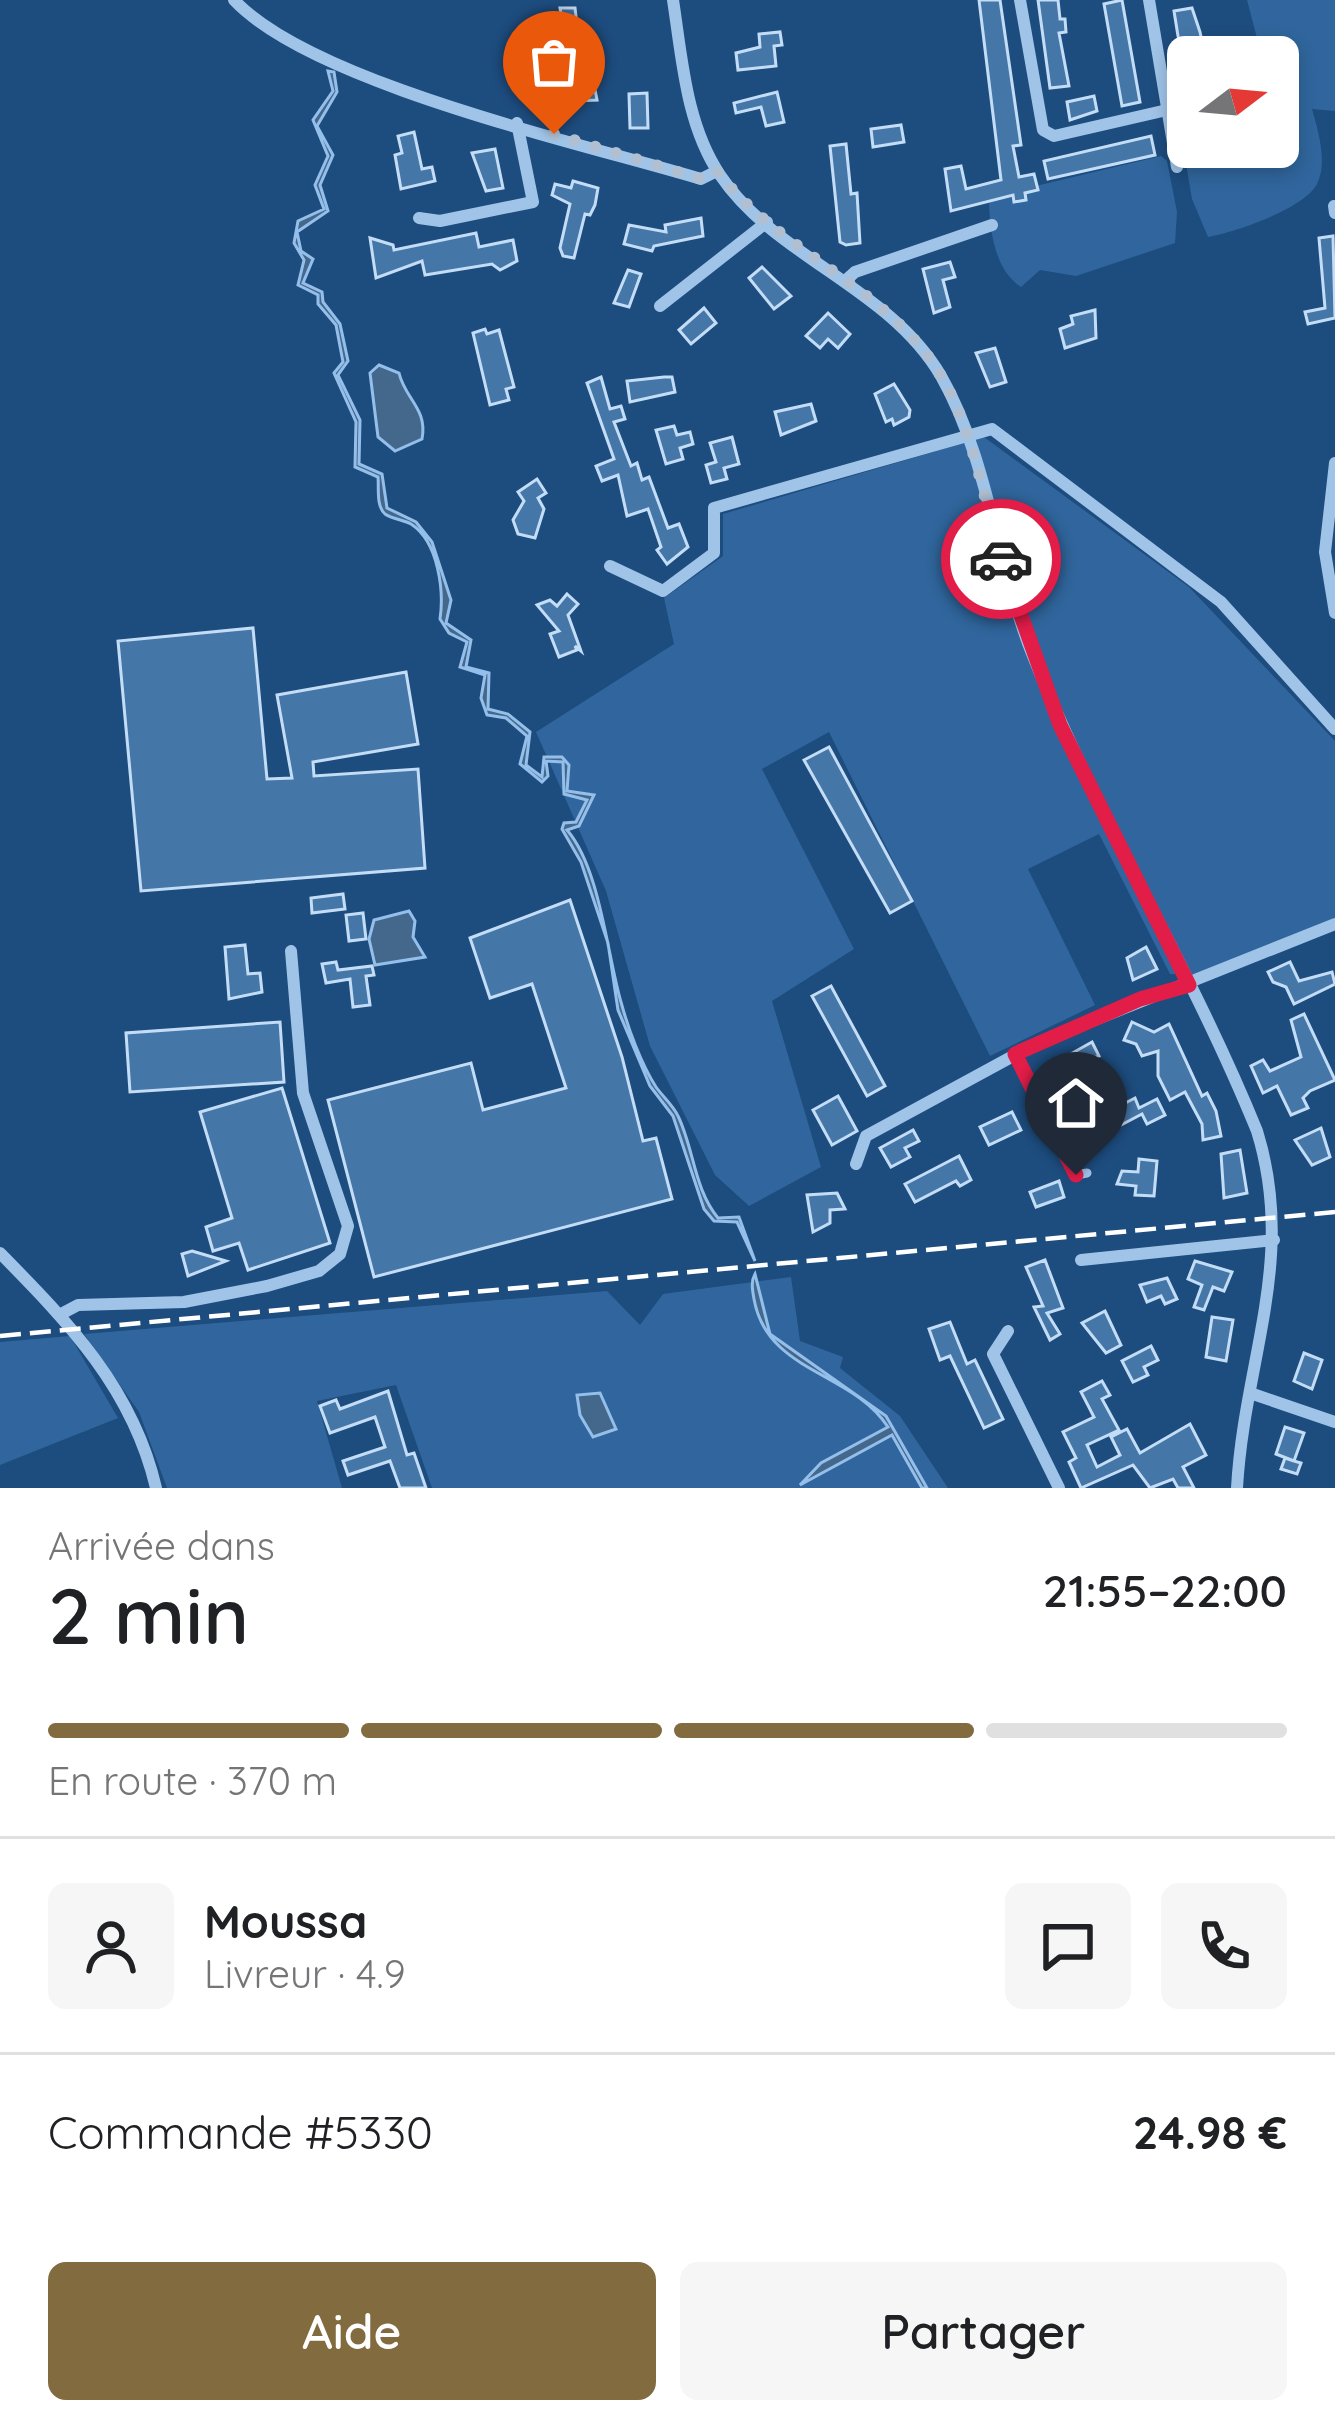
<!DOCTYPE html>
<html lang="fr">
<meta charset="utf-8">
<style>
body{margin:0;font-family:Quicksand,sans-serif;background:#f6f6f6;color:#202124;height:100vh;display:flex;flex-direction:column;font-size:45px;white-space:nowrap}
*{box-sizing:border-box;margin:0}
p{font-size:39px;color:#757577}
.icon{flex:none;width:66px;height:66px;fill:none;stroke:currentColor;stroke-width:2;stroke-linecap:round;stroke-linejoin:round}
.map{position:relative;height:1488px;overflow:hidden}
.panel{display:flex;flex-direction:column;background:#fff;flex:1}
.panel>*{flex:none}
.needle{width:78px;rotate:74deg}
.buttons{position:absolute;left:1167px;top:36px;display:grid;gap:24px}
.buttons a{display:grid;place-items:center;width:132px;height:132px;border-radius:18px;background:#fff;box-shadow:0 6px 18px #0003;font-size:60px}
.pin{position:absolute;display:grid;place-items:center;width:102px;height:102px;color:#fff;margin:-123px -51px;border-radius:50% 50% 50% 0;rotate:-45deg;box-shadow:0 0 12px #0007}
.pin .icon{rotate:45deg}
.courier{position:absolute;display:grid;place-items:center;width:120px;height:120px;margin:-60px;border:9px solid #e11d48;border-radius:50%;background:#fff;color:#222;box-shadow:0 3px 15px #0007}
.overview em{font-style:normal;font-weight:600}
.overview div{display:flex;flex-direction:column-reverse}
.overview{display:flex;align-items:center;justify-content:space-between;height:204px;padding:0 48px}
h1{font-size:78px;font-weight:600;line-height:90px}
.bar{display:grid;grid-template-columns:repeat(4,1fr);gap:18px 12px;align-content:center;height:144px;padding:0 48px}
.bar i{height:15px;border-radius:9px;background:#e0e0e0}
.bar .selected{background:#816b3f}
.bar p{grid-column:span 4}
.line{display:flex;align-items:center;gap:30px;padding:0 48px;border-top:3px solid #e0e0e0}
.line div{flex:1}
.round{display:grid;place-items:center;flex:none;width:126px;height:126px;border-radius:18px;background:#f6f6f6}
.primary-button{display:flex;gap:24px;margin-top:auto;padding:24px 48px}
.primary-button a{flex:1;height:138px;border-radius:18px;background:#816b3f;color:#fff;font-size:48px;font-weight:600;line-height:138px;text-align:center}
.primary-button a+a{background:#f6f6f6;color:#202124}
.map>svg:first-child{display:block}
.green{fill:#30669d}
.water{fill:#44678c;stroke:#94bfea;stroke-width:3}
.building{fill:#4576a8;stroke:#c4ddf6;stroke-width:3}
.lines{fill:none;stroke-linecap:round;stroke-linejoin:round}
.lane{stroke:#a0c4e8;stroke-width:9}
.street{stroke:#a0c4e8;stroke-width:12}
.rail{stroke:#fff;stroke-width:4.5;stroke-dasharray:21 9;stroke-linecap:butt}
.done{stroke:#b0c0d2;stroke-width:12;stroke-dasharray:0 21.6}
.route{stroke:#e11d48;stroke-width:15}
</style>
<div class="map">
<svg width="1335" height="1488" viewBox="0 0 1335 1488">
<rect width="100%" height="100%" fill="#1d4c7e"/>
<g class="green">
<path d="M1247 0H1335V111L1312 109C1318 130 1328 163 1317 184 1304 209 1235 232 1208 237L1192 199 1185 158 1199 147H1278V119L1286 102 1278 93V57H1262Z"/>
<path d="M1161 156 1167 161 1177 212 1175 243 1076 276 1040 270 1021 287C995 270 990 232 989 203L1003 194Z"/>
<polygon points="984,437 1189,587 1335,741 1335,921 1198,974 1170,974 1099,834 1028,869 1095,1005 990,1056 829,732 762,769 854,949 772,1001 821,1167 749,1206 715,1175 650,1046 606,891 536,732 674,644 664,598 723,556 723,514"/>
<polygon points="791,1277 800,1341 843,1357 840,1368 900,1416 948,1488 432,1488 396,1385 317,1401 342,1488 167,1488 139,1412 84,1334 607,1291 640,1325 663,1294"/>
<polygon points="70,1336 118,1418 0,1465 0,1342"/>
</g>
<g class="water">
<path d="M328 71 334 72 337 92 317 126 333 155 320 185 328 211 297 232 301 251 313 259 303 283 322 292 323 302 340 324 348 361 338 375 360 420 359 464 382 474 387 508 416 522 432 542 451 600 446 623 471 640 466 667 489 673 488 709 508 714 530 732 526 765 542 777 544 757H562L569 765 567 791 594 795 579 826 567 830C600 868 607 954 621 1002 628 1028 641 1064 656 1087 663 1097 673 1105 678 1116 694 1149 694 1189 718 1218L739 1217 755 1261 737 1222 714 1221 704 1209 673 1116 650 1086 618 1010 608 943 581 862 562 829 564 823 576 822 587 800 564 794 563 762 546 761 548 776 542 782 520 764 527 736 506 718 487 715 481 698 485 675 460 667 467 642 449 633 440 619C444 592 439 542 411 524 404 520 392 519 385 514 376 506 379 488 378 477L355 467 356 422 334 373 343 362 336 325 318 304V295L298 285 304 260 294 243 298 221 324 209 315 185 328 156 313 120 333 91Z"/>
<path d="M379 365 399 373C405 399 428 409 422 439L395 451 378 437 370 373Z"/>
<polygon points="409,911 415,921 413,937 425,957 375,965 369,939 374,920"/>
<path d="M755 1274 770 1334 886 1416 927 1488H922L892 1435 800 1485 821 1463 888 1427C852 1371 767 1373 754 1299 752 1288 751 1281 755 1274Z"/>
<polygon points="600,1393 616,1429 593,1437 580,1415 577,1395"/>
</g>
<g class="building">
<polygon points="979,0 1000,0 1021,145 1013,146 1019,177 1034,174 1038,190 1025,193 1026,200 1014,202 1013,195 951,211 945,169 961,166 966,189 1001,180"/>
<polygon points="1038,0 1058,0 1060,19 1065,19 1066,32 1059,33 1069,86 1050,88"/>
<polygon points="1122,0 1140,102 1122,106 1104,4"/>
<polygon points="560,8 575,8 578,33 590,33 591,45 566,45"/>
<polygon points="1192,8 1200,32 1205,57 1186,57 1178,36 1174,11"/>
<polygon points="780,32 782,45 774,46 776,66 738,70 736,53 760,47 759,34"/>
<polygon points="555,65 555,71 591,69 597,100 548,102 542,66"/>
<polygon points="777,92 784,122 766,126 761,107 736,113 734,103"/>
<polygon points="647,93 648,128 630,128 629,94"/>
<polygon points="1094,96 1097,111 1070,120 1067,102"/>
<polygon points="901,125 904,142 873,147 871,129"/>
<polygon points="414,132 422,169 432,167 435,181 401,189 395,155 402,153 398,136"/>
<polygon points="1151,136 1155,155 1048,179 1044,161"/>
<polygon points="846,144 851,194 857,193 860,243 846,245 840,242 830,146"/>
<polygon points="495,149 503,188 486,191 472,153"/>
<polygon points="573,181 598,188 595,205 590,215 585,214 574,258 563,256 560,248 570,204 552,195 555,184 571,188"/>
<polygon points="701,218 703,236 654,246 652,251 624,244 629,225 666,232 665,225"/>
<polygon points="476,233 479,247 513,240 517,261 500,270 492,264 425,275 422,261 376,278 370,238 393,245 394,250"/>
<polygon points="1333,236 1335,318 1308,324 1305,312 1325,308 1319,238"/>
<polygon points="950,262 955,277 943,280 950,307 934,313 923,269"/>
<polygon points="762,267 791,296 774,309 749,278"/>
<polygon points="628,270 641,274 629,307 614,303"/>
<polygon points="704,308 716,323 691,344 679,330"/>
<polygon points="1095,310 1096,338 1065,348 1060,329 1073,324 1071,316"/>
<polygon points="828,313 850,334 838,348 828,339 820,348 806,336"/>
<polygon points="485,329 487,334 499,330 514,387 506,389 509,400 490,405 473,333"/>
<polygon points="995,348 1006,382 990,387 976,353"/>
<polygon points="601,377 610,409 621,406 625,419 614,422 631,466 637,463 642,480 649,477 668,528 679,524 688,547 667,564 657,550 661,547 648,509 627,516 618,475 602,481 596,466 614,459 587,383"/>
<polygon points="664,377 672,377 675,392 630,402 627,381"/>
<polygon points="894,384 910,410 909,417 894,425 892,419 886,422 875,394"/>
<polygon points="811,404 816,421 781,435 775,412"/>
<polygon points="674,426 677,435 690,432 693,444 680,448 683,459 666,464 656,430"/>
<polygon points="732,437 739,464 724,468 727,479 711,483 706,465 716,462 710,443"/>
<polygon points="537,479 546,493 538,498 544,509 535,538 518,534 513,520 524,501 518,492"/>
<polygon points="567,594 578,604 568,615 581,651 575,646 577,650 559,657 550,634 559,631 537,605 550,600 557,606"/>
<polygon points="253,628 267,779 292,778 277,695 406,672 418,744 313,762 314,776 418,769 425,868 141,891 118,641"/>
<polygon points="829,747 912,901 890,913 804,760"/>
<polygon points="343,894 345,909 312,913 311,898"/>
<polygon points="570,900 622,1057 643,1141 656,1138 672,1199 374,1277 328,1100 471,1063 483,1110 566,1088 532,984 490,998 470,938"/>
<polygon points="363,913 366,939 349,941 346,915"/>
<polygon points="245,945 248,974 260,973 262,992 229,999 225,947"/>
<polygon points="1146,947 1157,969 1133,980 1127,958"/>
<polygon points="336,962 338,970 372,966 374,975 366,976 370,1005 353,1007 350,979 326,983 322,964"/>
<polygon points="1290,962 1299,981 1332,972 1335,984 1294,1004 1286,987 1273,982 1268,972"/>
<polygon points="831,986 885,1086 867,1096 812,996"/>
<polygon points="1304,1014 1335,1080 1310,1091 1303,1098 1308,1108 1291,1115 1277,1086 1263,1093 1251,1066 1263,1060 1270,1071 1301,1057 1291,1020"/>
<polygon points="280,1022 284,1082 130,1092 126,1033"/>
<polygon points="1132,1022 1154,1032 1169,1024 1202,1096 1207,1093 1216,1111 1221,1136 1203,1140 1202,1124 1185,1092 1170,1100 1158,1076 1158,1051 1142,1056 1136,1044 1124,1040"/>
<polygon points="1092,1042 1099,1056 1089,1060 1098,1078 1083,1085 1075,1068 1057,1077 1051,1065"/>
<polygon points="282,1088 330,1243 248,1270 239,1243 213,1251 206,1227 232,1218 200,1112"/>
<polygon points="838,1096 857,1131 832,1145 813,1110"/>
<polygon points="1135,1098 1139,1108 1157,1099 1165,1115 1147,1124 1142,1114 1083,1145 1072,1123 1083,1117 1081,1111 1093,1105 1098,1117"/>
<polygon points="1012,1112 1021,1130 989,1145 980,1127"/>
<polygon points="1321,1128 1330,1157 1312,1165 1295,1140"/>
<polygon points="913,1130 919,1141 905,1148 910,1157 891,1167 880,1148"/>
<polygon points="1240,1150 1247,1193 1224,1198 1221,1154"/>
<polygon points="959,1156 971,1180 960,1186 956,1181 915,1202 905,1184"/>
<polygon points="1139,1159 1157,1161 1154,1196 1135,1195 1136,1186 1117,1184 1122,1171 1138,1172"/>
<polygon points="1059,1181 1064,1197 1036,1207 1030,1192"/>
<polygon points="837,1193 845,1209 830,1210 830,1223 813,1232 807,1195"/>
<polygon points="192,1251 226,1261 188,1276 182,1254"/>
<polygon points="1045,1260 1063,1308 1047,1313 1060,1334 1050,1340 1034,1307 1043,1306 1026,1267"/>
<polygon points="1195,1261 1232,1272 1224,1291 1213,1287 1204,1310 1194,1307 1202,1285 1188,1279"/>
<polygon points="1167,1278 1177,1299 1165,1304 1161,1296 1147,1302 1140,1285"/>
<polygon points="1105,1311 1121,1345 1106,1353 1082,1323"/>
<polygon points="1212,1317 1233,1320 1226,1361 1206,1357"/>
<polygon points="950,1322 967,1364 975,1360 1003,1419 984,1428 950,1356 940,1360 929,1329"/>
<polygon points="1151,1346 1158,1360 1144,1367 1148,1375 1133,1382 1122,1361"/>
<polygon points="1304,1353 1322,1360 1312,1389 1294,1381"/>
<polygon points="1102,1381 1110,1395 1102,1399 1119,1430 1087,1445 1097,1467 1120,1455 1111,1437 1127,1429 1140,1453 1190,1424 1206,1455 1183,1467 1194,1488 1178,1488 1173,1479 1150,1488 1133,1465 1081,1488 1069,1462 1076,1458 1063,1432 1094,1417 1081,1392"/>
<polygon points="388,1391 407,1455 414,1453 426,1488 400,1488 390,1461 348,1475 343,1461 385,1447 375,1417 330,1433 320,1406 336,1400 340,1409"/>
<polygon points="1285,1427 1304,1433 1294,1461 1301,1463 1297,1474 1281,1469 1285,1458 1294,1461 1276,1454"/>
</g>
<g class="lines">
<polyline class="lane" points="1015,1054 1076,1175 1087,1173"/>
<g class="street">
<path d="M234 0C313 84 585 144 701 179L717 171"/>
<path d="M673 0C682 58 686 125 720 175 776 258 889 287 941 376 990 462 997 570 1035 661 1100 822 1192 971 1257 1131 1297 1260 1244 1361 1237 1488"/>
<polyline points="1020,0 1043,130 1054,136 1167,110"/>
<polyline points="1149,0 1177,167"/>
<polyline points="1334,206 1335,213"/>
<polyline points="419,218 440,221 533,202 517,123"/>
<polyline points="845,281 855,272 992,225"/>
<polyline points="660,306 767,222"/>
<polyline points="1335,463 1325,552 1335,613"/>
<polyline points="610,566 663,591 714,553 714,508 992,429 1221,602 1335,729"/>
<polyline points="856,1164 866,1136 1037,1043 1335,924"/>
<path d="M0 1253C69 1323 133 1389 156 1488"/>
<polyline points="1081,1260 1274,1240"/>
<polyline points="61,1314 78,1305 184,1302 267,1286 319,1271 340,1254 348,1226 303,1093 291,951"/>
<polyline points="1008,1331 993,1354 1059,1488"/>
<polyline points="1250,1393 1335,1422"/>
</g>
<polyline class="rail" points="0,1336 1335,1212"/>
</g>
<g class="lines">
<path class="done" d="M554 134 701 179 717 171C772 243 861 277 919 345 969 403 981 488 1001 559"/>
<polyline class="route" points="1001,559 1060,725 1189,985 1140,999 1015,1054 1076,1175"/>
</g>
</svg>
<div class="buttons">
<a><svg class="needle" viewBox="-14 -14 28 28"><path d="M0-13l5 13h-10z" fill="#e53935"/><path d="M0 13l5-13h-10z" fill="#757577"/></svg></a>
</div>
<div class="pin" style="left:554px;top:134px;background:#ea580c"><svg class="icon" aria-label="bag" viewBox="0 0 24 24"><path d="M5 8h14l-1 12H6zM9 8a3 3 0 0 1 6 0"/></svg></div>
<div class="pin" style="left:1076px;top:1175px;background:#1f2937"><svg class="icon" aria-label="home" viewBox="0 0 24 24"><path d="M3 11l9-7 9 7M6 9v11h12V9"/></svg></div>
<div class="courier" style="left:1001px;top:559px"><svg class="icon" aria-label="car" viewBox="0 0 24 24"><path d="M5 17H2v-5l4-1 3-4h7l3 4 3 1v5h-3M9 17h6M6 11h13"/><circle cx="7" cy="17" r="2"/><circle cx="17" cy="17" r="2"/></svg></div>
</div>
<section class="panel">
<div class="overview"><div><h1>2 min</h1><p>Arrivée dans</p></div><em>21:55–22:00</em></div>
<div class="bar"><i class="selected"></i><i class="selected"></i><i class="selected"></i><i></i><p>En route · 370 m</p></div>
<div class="line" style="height:216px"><a class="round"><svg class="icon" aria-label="person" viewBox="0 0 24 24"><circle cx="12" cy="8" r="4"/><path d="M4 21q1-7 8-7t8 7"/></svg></a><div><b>Moussa</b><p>Livreur · 4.9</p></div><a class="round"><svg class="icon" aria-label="chat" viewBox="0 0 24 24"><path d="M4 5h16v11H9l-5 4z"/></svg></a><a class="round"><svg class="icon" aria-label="phone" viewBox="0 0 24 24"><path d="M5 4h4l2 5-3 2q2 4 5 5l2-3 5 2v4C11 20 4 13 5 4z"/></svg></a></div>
<div class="line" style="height:156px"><div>Commande #5330</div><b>24.98 €</b></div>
<div class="primary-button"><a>Aide</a><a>Partager</a></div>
</section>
